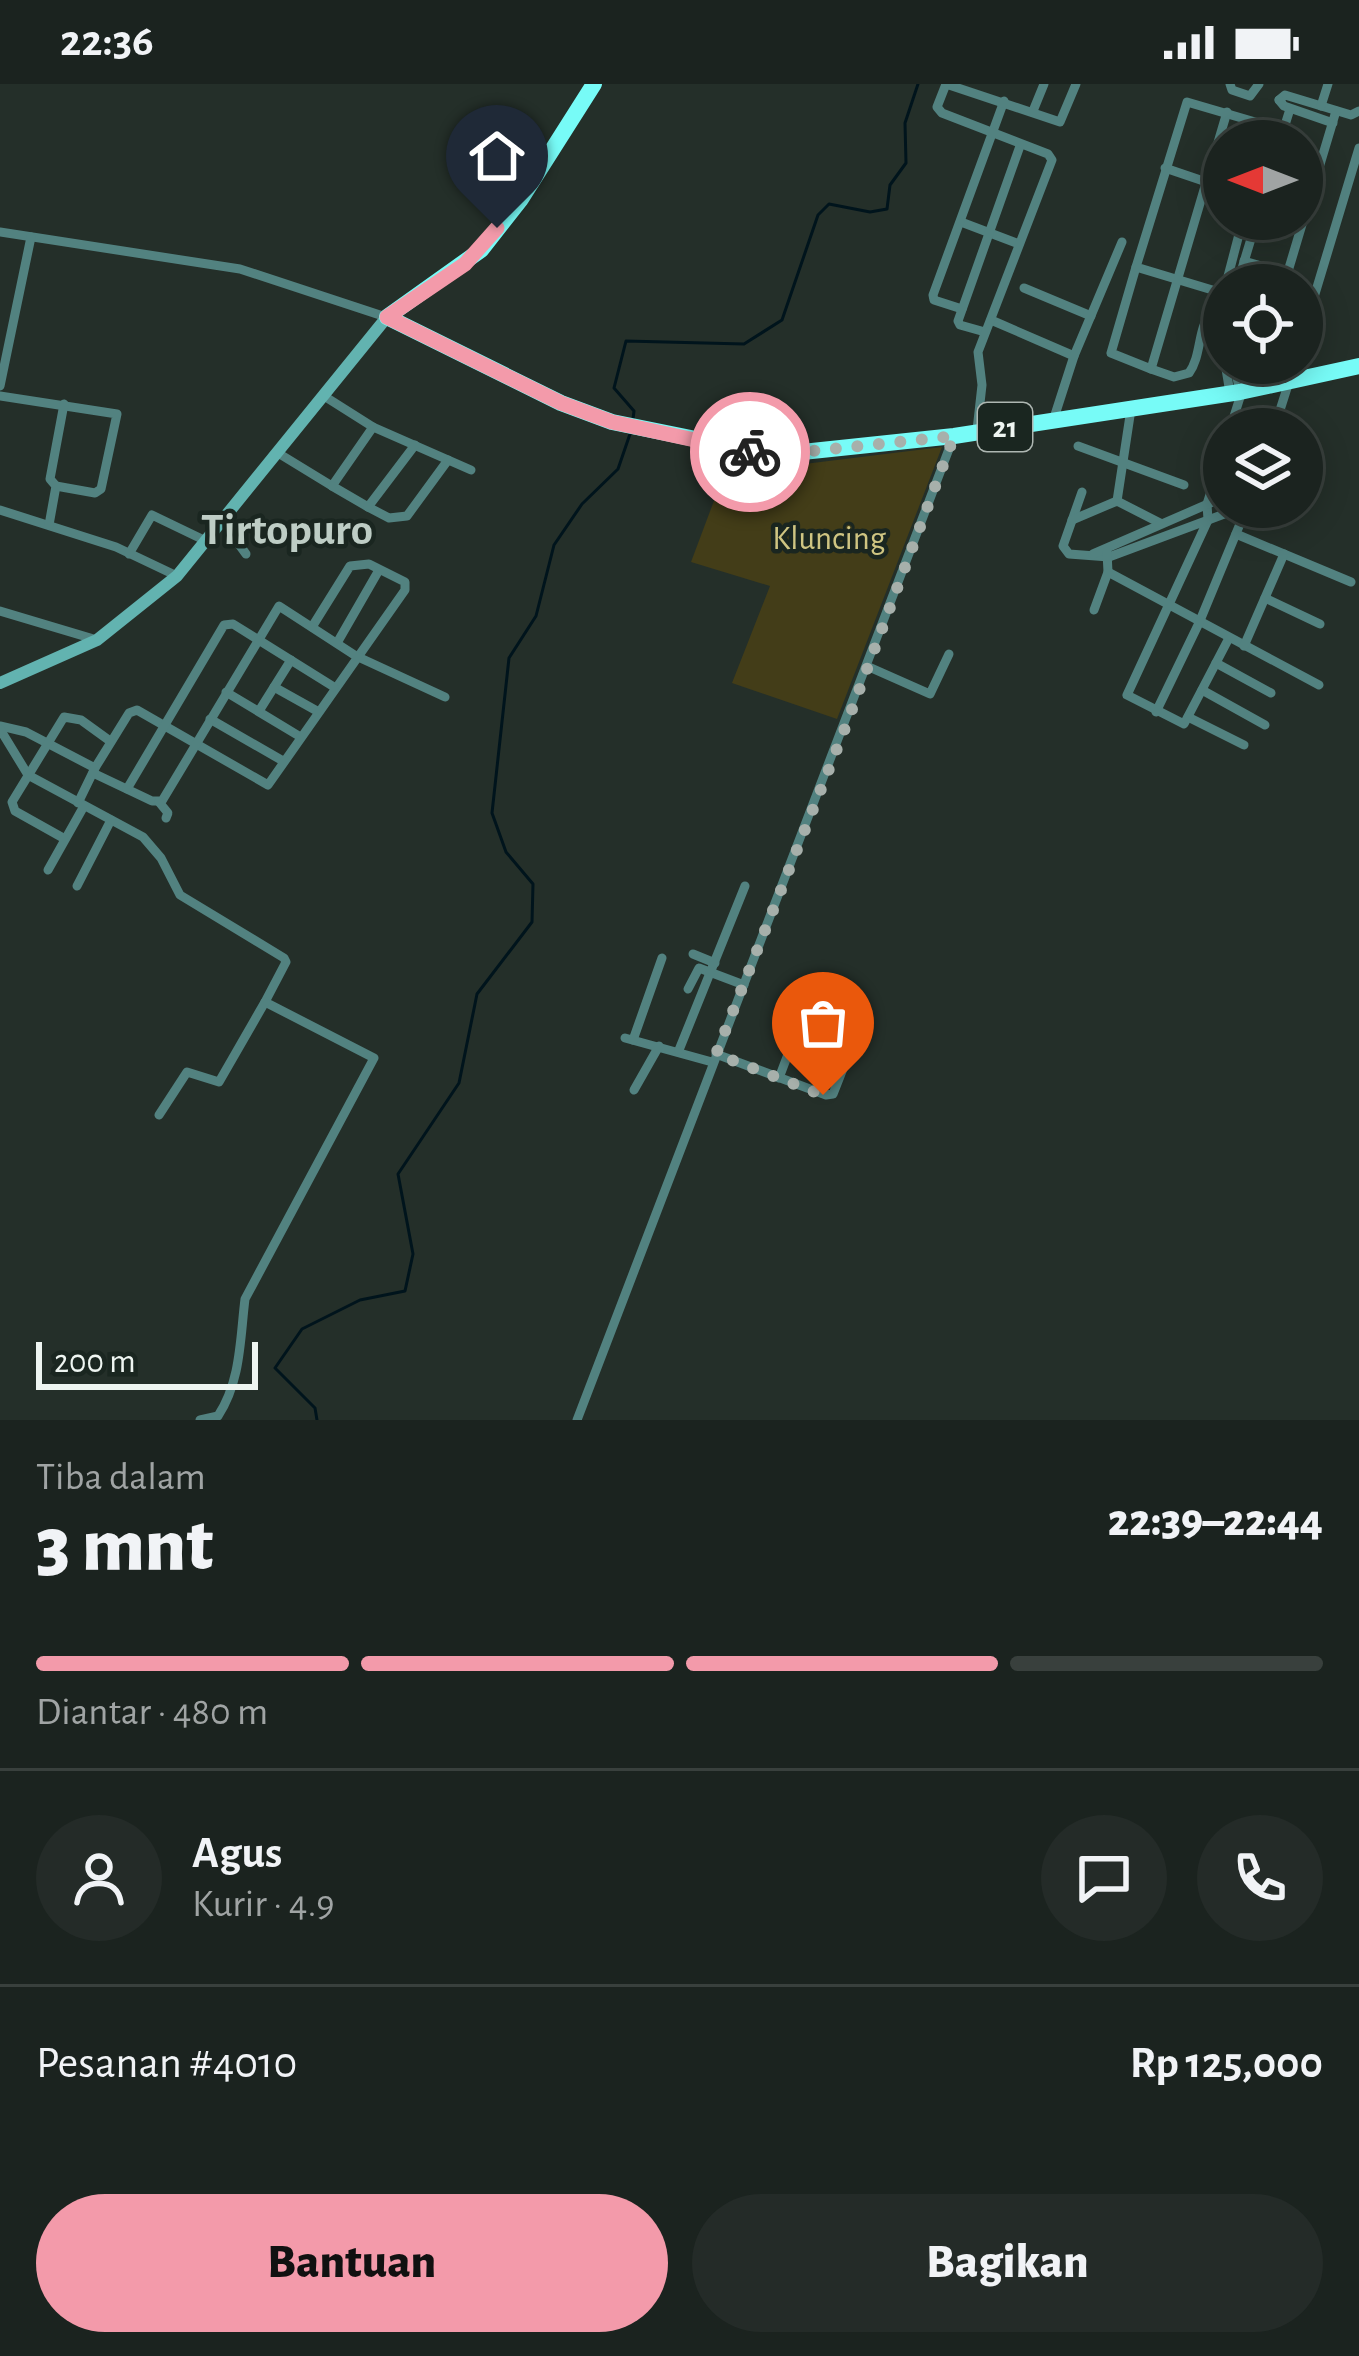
<!DOCTYPE html>
<html lang="id">
<meta charset="utf-8">
<style>
body{margin:0;font-family:"Alegreya Sans",sans-serif;background:#242b28;color:#f1f3f6;height:100vh;display:flex;flex-direction:column;font-size:45px;white-space:nowrap}
*{box-sizing:border-box;margin:0}
p{font-size:39px;color:#a0a4a4}
.icon{flex:none;width:66px;height:66px;fill:none;stroke:currentColor;stroke-width:2;stroke-linecap:round;stroke-linejoin:round}
.map{position:relative;height:1336px;overflow:hidden}
.side{display:flex;flex-direction:column;background:#1b231f;flex:1}
.side>*{flex:none}
.needle{width:78px;rotate:270deg}
.tools{position:absolute;left:1203px;top:36px;display:grid;gap:24px}
.tools a{display:grid;place-items:center;width:120px;height:120px;border-radius:50%;background:#1b231f;box-shadow:0 6px 30px #0003,0 0 0 3px #39403d;font-size:60px}
.scale{position:absolute;left:36px;bottom:30px;width:222px;box-sizing:border-box;padding-left:12px;border:6px solid #eef5f1;border-top:0;font-size:33px;line-height:42px;white-space:nowrap;color:#eef5f1;-webkit-text-stroke:9px #1a2620;paint-order:stroke}
.pin{position:absolute;display:grid;place-items:center;width:102px;height:102px;color:#fff;margin:-123px -51px;border-radius:50% 50% 50% 0;rotate:-45deg;box-shadow:0 0 12px #0007}
.pin .icon{rotate:45deg}
.courier{position:absolute;display:grid;place-items:center;width:120px;height:120px;margin:-60px;border:9px solid #f39aaa;border-radius:50%;background:#fff;color:#222;box-shadow:0 3px 15px #0007}
.overview em{font-style:normal;font-weight:800}
.overview div{display:flex;flex-direction:column-reverse}
.overview{display:flex;align-items:center;justify-content:space-between;height:204px;padding:0 36px}
h1{font-size:78px;font-weight:800;line-height:90px}
.bar{display:grid;grid-template-columns:repeat(4,1fr);gap:18px 12px;align-content:center;height:144px;padding:0 36px}
.bar i{height:15px;border-radius:9px;background:#39403d}
.bar .on{background:#f39aaa}
.bar p{grid-column:span 4}
.line{display:flex;align-items:center;gap:30px;padding:0 36px;border-top:3px solid #39403d}
.line div{flex:1}
.round{display:grid;place-items:center;flex:none;width:126px;height:126px;border-radius:63px;background:#242b28}
.button{display:flex;gap:24px;margin-top:auto;padding:24px 36px}
.button a{flex:1;height:138px;border-radius:72px;background:#f39aaa;color:#111;font-size:48px;font-weight:800;line-height:138px;text-align:center}
.button a+a{background:#242b28;color:#f1f3f6}
.status{display:flex;justify-content:space-between;align-items:center;height:84px;padding:0 60px;background:#1b231f;direction:ltr}
.status svg{height:33px;fill:currentColor}
.map>svg:first-child{display:block}
.green{fill:#433d18}
.lines{fill:none;stroke-linecap:round;stroke-linejoin:round}
.stream{stroke:#00141c;stroke-width:3}
.street{stroke:#528280;stroke-width:9}
.secondary{stroke:#62b3b0;stroke-width:12}
.highway{stroke:#77fbf7;stroke-width:16}
.done{stroke:#a7b0ab;stroke-width:12;stroke-dasharray:0 21.6}
.route{stroke:#f39aaa;stroke-width:15}
.labels{text-anchor:middle;stroke-width:9;stroke-linejoin:round;paint-order:stroke}
.shield{fill:#1a2620;stroke:#aeb7b2;stroke-width:3}
.shield-label{font-size:30px;font-weight:bold;fill:#eef5f1}
.park-label{font-size:33px;fill:#cfc582;stroke:#1a2620}
.district-label{font-size:45px;font-weight:bold;fill:#becdc5;stroke:#1a2620}
</style>
<div class="status"><b>22:36</b><svg viewBox="0 0 49 12"><path d="M0 12V9h3v3zM5 12V6h3v6zM10 12V3h3v9zM15 12V0h3v12zM26 1h20v11H26zM47 4h2v5h-2z"/></svg></div>
<div class="map">
<svg width="1359" height="1336" viewBox="0 0 1359 1336">
<rect width="100%" height="100%" fill="#242f29"/>
<polygon class="green" points="942,363 837,635 732,599 770,502 691,478 730,374 772,384"/>
<g class="lines">
<g class="stream">
<polyline points="633,335 634,327 614,304 626,257 744,260 782,236 818,131 829,120 870,128 887,125 890,101 906,79 905,39 918,0"/>
<polyline points="317,1336 315,1324 275,1284 302,1245 360,1216 405,1207 413,1170 398,1090 459,999 477,910 532,838 533,800 506,768 492,729 509,574 536,532 554,461 582,420 618,385 630,350"/>
</g>
<g class="street">
<polyline points="1230,0 1232,6 1250,12 1259,0"/>
<polyline points="1279,16 1285,11 1351,31 1359,27"/>
<polyline points="1279,16 1284,22 1333,39"/>
<polyline points="1321,22 1328,0"/>
<polyline points="1033,27 1044,0"/>
<polyline points="1280,57 1290,25"/>
<polyline points="1165,84 1224,104"/>
<polyline points="961,138 1019,160"/>
<polyline points="0,148 240,185 386,233"/>
<polyline points="1244,177 1282,188 1289,184 1336,27"/>
<polyline points="1136,183 1111,269 1151,285 1227,28"/>
<polyline points="1226,200 1243,135"/>
<polyline points="1237,201 1257,135"/>
<polyline points="1024,204 1091,232"/>
<polyline points="1219,208 1136,183 1187,18 1262,40 1263,57"/>
<polyline points="1221,217 1218,235 1224,274"/>
<polyline points="962,225 934,216 933,211 1004,17"/>
<polyline points="991,236 1074,272"/>
<polyline points="985,248 960,241 958,237 1020,62"/>
<polyline points="1302,253 1359,64"/>
<polyline points="1225,279 1230,309"/>
<polyline points="1234,279 1240,308"/>
<path d="M1151 285 1174 293 1189 289C1202 271 1197 245 1211 229H1218"/>
<polyline points="0,302 31,153"/>
<polyline points="0,312 117,330 101,405 95,409 56,402"/>
<polyline points="324,312 373,343 471,386"/>
<polyline points="1053,337 1074,272 1122,158"/>
<polyline points="1230,345 1242,307"/>
<polyline points="1274,345 1295,279"/>
<polyline points="977,346 982,301 978,268 1052,76 1048,70 942,29 937,23 946,0 1060,38 1076,0"/>
<polyline points="1078,362 1184,401"/>
<polyline points="1224,366 1207,420 1208,436 1127,611 1184,640 1229,554"/>
<polyline points="278,369 332,402 373,343"/>
<polyline points="332,402 368,423 415,361"/>
<polyline points="1082,408 1063,462 1069,470 1109,473 1243,423"/>
<polyline points="1117,417 1131,325"/>
<polyline points="368,423 389,434 407,432 448,376"/>
<polyline points="0,426 116,463 177,492"/>
<polyline points="1072,436 1117,417 1160,439"/>
<polyline points="222,437 246,470"/>
<polyline points="49,441 56,402 50,395 64,320"/>
<polyline points="1236,450 1351,498"/>
<polyline points="129,470 152,431 206,457"/>
<polyline points="1093,470 1224,413"/>
<polyline points="1108,488 1319,601"/>
<polyline points="1265,514 1320,540"/>
<polyline points="1094,526 1108,488 1107,468"/>
<polyline points="0,527 97,556"/>
<polyline points="337,559 379,486"/>
<polyline points="1244,562 1284,470"/>
<polyline points="1216,579 1271,609"/>
<polyline points="869,583 930,610 949,570"/>
<polyline points="274,603 317,627"/>
<polyline points="1202,606 1265,641"/>
<polyline points="226,608 299,652"/>
<polyline points="259,627 291,576"/>
<polyline points="1156,628 1199,539 1247,423"/>
<polyline points="1188,633 1244,661"/>
<polyline points="210,635 283,677"/>
<polyline points="0,642 26,648 95,684 129,629 137,626 268,701 405,506 405,498 369,480 350,482 312,543"/>
<path d="M0 645 28 691 143 753 161 774 180 811 284 874 286 878 265 918 374 974 245 1215C240 1255 241 1297 218 1332L200 1336"/>
<polyline points="93,689 152,717 162,717 279,522 356,572 445,613"/>
<polyline points="127,705 224,541 233,540 334,603"/>
<polyline points="159,718 168,729 166,734"/>
<polyline points="78,719 95,684"/>
<polyline points="65,755 15,727 12,718 64,633 81,636 110,657"/>
<polyline points="48,786 84,722"/>
<polyline points="77,802 111,736"/>
<polyline points="693,870 715,879"/>
<polyline points="688,905 699,884 744,901"/>
<polyline points="625,954 712,978"/>
<polyline points="633,956 662,874"/>
<polyline points="679,966 745,802"/>
<polyline points="716,970 826,1011 833,1010 848,972"/>
<polyline points="779,994 815,899"/>
<polyline points="634,1006 659,962"/>
<polyline points="159,1031 187,988 219,998 265,918"/>
<polyline points="577,1336 954,352"/>
</g>
<polyline class="secondary" points="0,599 97,556 177,492 387,233"/>
<polyline class="highway" points="594,0 521,115 481,166 387,233 561,319 612,338 774,371 954,352 1240,308 1359,282"/>
</g>
<g class="lines">
<polyline class="done" points="750,368 774,371 954,352 842,652 716,970 823,1011"/>
<polyline class="route" points="497,144 465,180 387,233 561,319 612,338 750,368"/>
</g>
<g class="labels">
<rect class="shield" x="978" y="319" width="54" height="48" rx="9"/>
<g class="shield-label">
<text x="1005" y="353">21</text>
</g>
<g class="park-label">
<text x="829" y="465">Kluncing</text>
</g>
<g class="district-label">
<text x="287" y="460">Tirtopuro</text>
</g>
</g>
</svg>
<div class="tools">
<a><svg class="needle" viewBox="-14 -14 28 28"><path d="M0-13l5 13h-10z" fill="#e53935"/><path d="M0 13l5-13h-10z" fill="#a0a4a4"/></svg></a>
<a><svg class="icon" aria-label="locate" viewBox="0 0 24 24"><circle cx="12" cy="12" r="6"/><path d="M12 2v4M12 18v4M2 12h4M18 12h4"/></svg></a>
<a><svg class="icon" aria-label="layers" viewBox="0 0 24 24"><path d="M12 4l9 5-9 5-9-5zM3 14l9 5 9-5"/></svg></a>
</div>
<div class="scale">200 m</div>
<div class="pin" style="left:823px;top:1011px;background:#ea580c"><svg class="icon" aria-label="bag" viewBox="0 0 24 24"><path d="M5 8h14l-1 12H6zM9 8a3 3 0 0 1 6 0"/></svg></div>
<div class="pin" style="left:497px;top:144px;background:#1f2937"><svg class="icon" aria-label="home" viewBox="0 0 24 24"><path d="M3 11l9-7 9 7M6 9v11h12V9"/></svg></div>
<div class="courier" style="left:750px;top:368px"><svg class="icon" aria-label="bike" viewBox="0 0 24 24"><circle cx="6" cy="16" r="4"/><circle cx="18" cy="16" r="4"/><path d="M6 16l4-8h5l3 8M10 8l3 8H6M13 5h3"/></svg></div>
</div>
<section class="side">
<div class="overview"><div><h1>3 mnt</h1><p>Tiba dalam</p></div><em>22:39–22:44</em></div>
<div class="bar"><i class="on"></i><i class="on"></i><i class="on"></i><i></i><p>Diantar · 480 m</p></div>
<div class="line" style="height:216px"><a class="round"><svg class="icon" aria-label="person" viewBox="0 0 24 24"><circle cx="12" cy="8" r="4"/><path d="M4 21q1-7 8-7t8 7"/></svg></a><div><b>Agus</b><p>Kurir · 4.9</p></div><a class="round"><svg class="icon" aria-label="chat" viewBox="0 0 24 24"><path d="M4 5h16v11H9l-5 4z"/></svg></a><a class="round"><svg class="icon" aria-label="phone" viewBox="0 0 24 24"><path d="M5 4h4l2 5-3 2q2 4 5 5l2-3 5 2v4C11 20 4 13 5 4z"/></svg></a></div>
<div class="line" style="height:156px"><div>Pesanan #4010</div><b>Rp 125,000</b></div>
<div class="button"><a>Bantuan</a><a>Bagikan</a></div>
</section>
